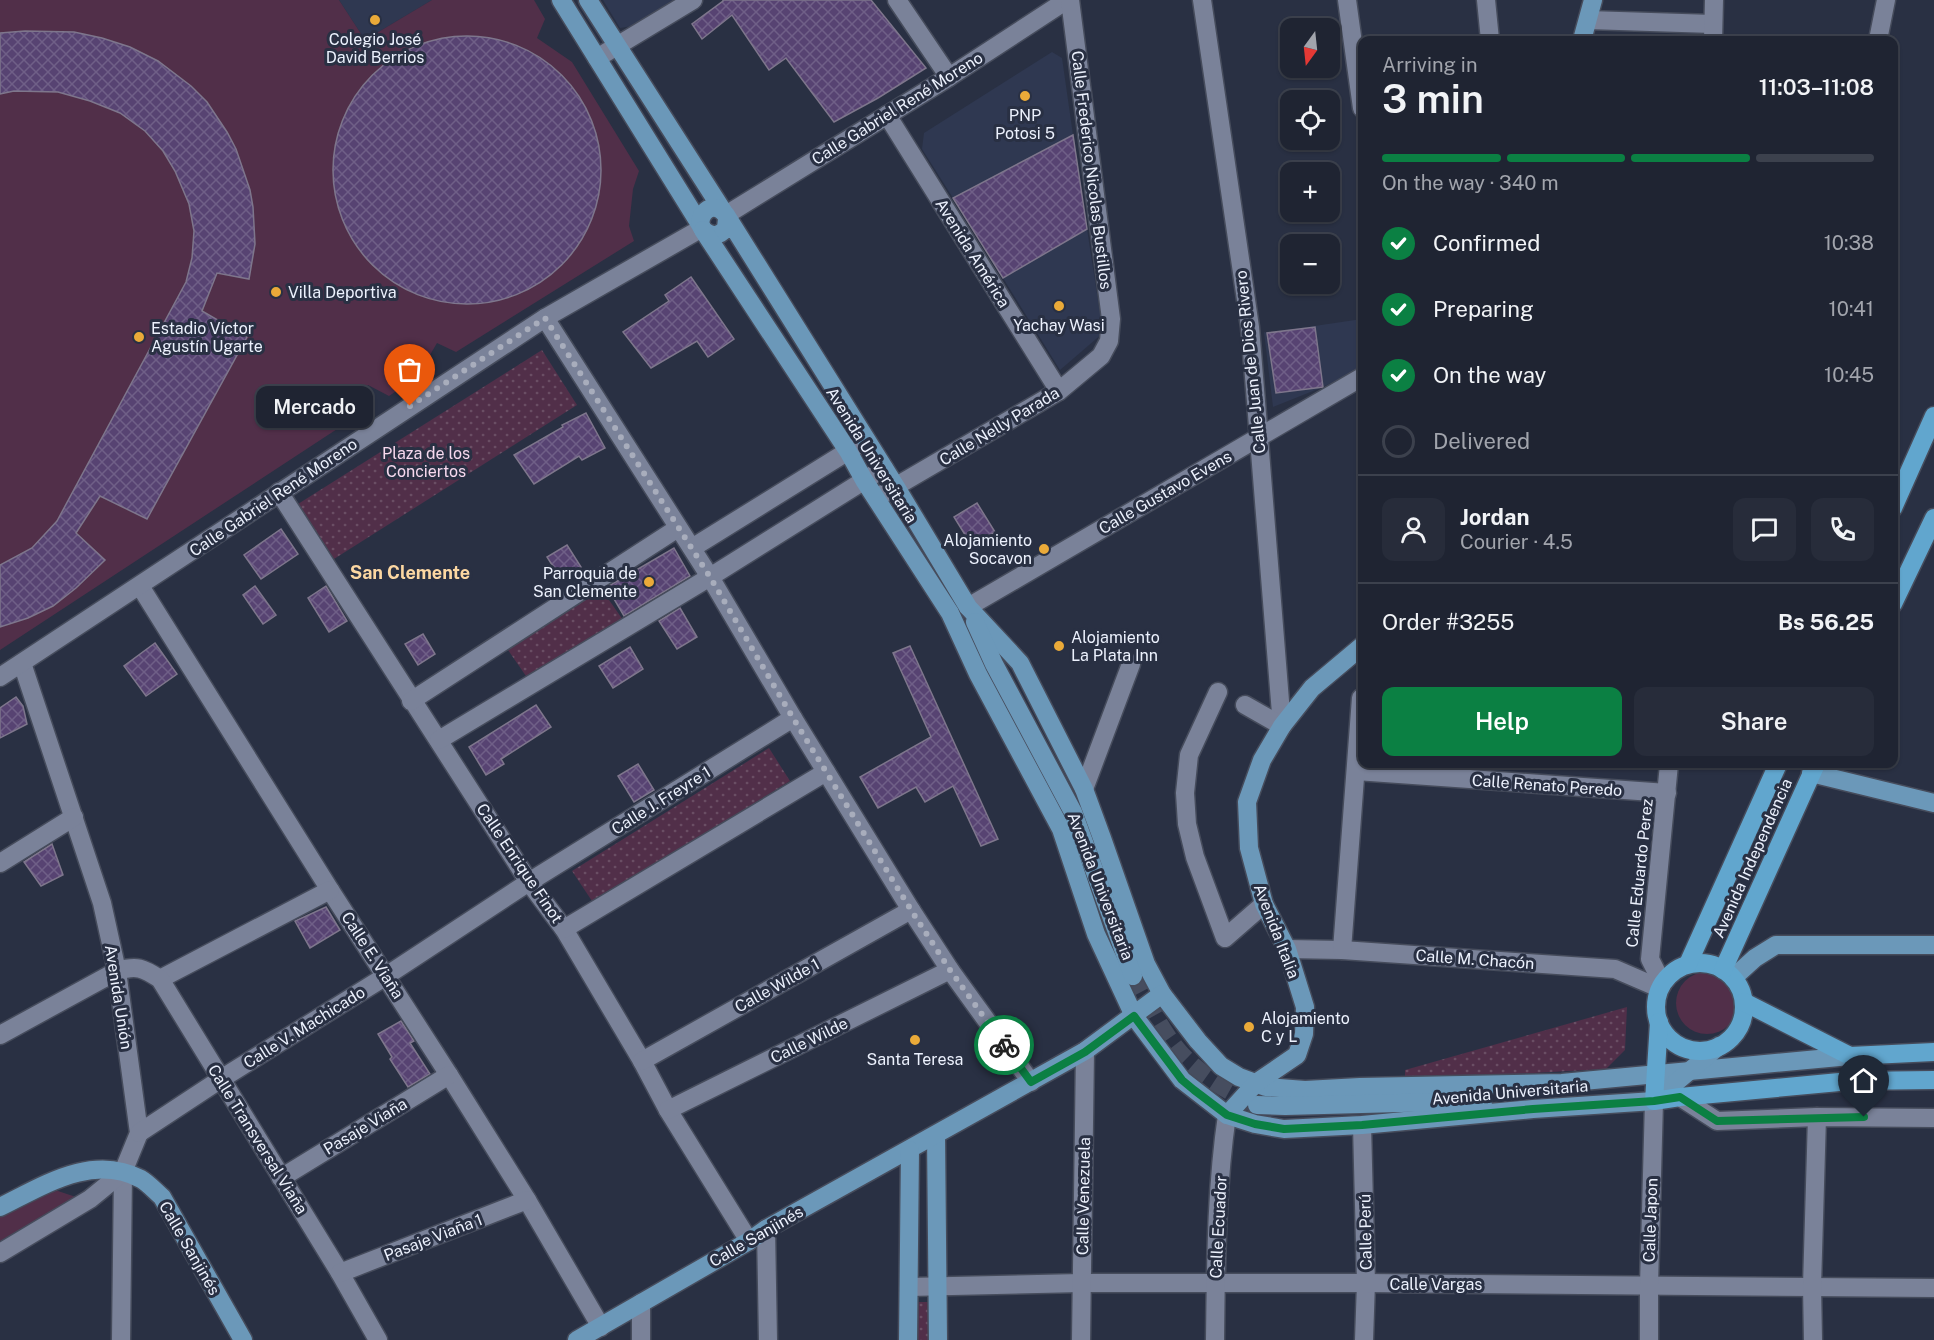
<!DOCTYPE html>
<meta charset="utf-8">
<style>
body{margin:0;font-family:"Public Sans",sans-serif;background:#272c3a;color:#f1f3f6;height:100vh;display:flex;flex-direction:column;font-size:22px;white-space:nowrap}
*{box-sizing:border-box;margin:0}
p{font-size:20px;color:#a1a4ac}
.icon{flex:none;width:33px;height:33px;fill:none;stroke:currentColor;stroke-width:2;stroke-linecap:round;stroke-linejoin:round}
.map{position:relative;flex:1;overflow:hidden}
.side{position:absolute;left:1358px;top:36px;width:540px;height:732px;display:flex;flex-direction:column;background:#1f2432;border-radius:12px;box-shadow:0 2px 4px #0004,0 0 0 2px #3c414d}
.side>*{flex:none}
.needle{width:39px;rotate:195deg}
.buttons{position:absolute;left:1280px;top:18px;display:grid;gap:12px}
.buttons a{display:grid;place-items:center;width:60px;height:60px;border-radius:12px;background:#1f2432;box-shadow:0 2px 4px #0004,0 0 0 2px #3c414d;font-size:30px}
.pin{position:absolute;display:grid;place-items:center;width:51px;height:51px;color:#fff;margin:-62px -26px;border-radius:50% 50% 50% 0;rotate:-45deg;box-shadow:0 0 6px #0007}
.pin .icon{rotate:45deg}
.courier{position:absolute;display:grid;place-items:center;width:60px;height:60px;margin:-30px;border:4px solid #0b8043;border-radius:50%;background:#fff;color:#222;box-shadow:0 2px 8px #0007}
.bubble{position:absolute;height:42px;border-radius:12px;background:#1f2432;box-shadow:0 2px 4px #0004,0 0 0 2px #3c414d;font-size:20px;font-weight:600;line-height:42px;text-align:center}
.summary em{font-style:normal;font-weight:600}
.summary div{display:flex;flex-direction:column-reverse}
.summary{display:flex;align-items:center;justify-content:space-between;height:102px;padding:0 24px}
h1{font-size:39px;font-weight:600;line-height:45px}
.bar{display:grid;grid-template-columns:repeat(4,1fr);gap:9px 6px;align-content:center;height:72px;padding:0 24px}
.bar i{height:8px;border-radius:4px;background:#3c414d}
.bar .on{background:#0b8043}
.bar p{grid-column:span 4}
.line{display:flex;align-items:center;gap:15px;padding:0 24px;border-top:2px solid #3c414d}
.line div{flex:1}
.round{display:grid;place-items:center;flex:none;width:63px;height:63px;border-radius:12px;background:#272c3a}
ol{padding:0 24px;list-style:none}
li{display:flex;align-items:center;gap:18px;height:66px}
li p{margin-inline-start:auto}
li .icon{padding:6px;border-radius:50%;background:#0b8043;color:#fff;stroke-width:4}
li:last-child{color:#a1a4ac}
li i{width:33px;height:33px;border:3px solid #3c414d;border-radius:50%}
.button{display:flex;gap:12px;margin-top:auto;padding:12px 24px}
.button a{flex:1;height:69px;border-radius:12px;background:#0b8043;color:#fff;font-size:24px;font-weight:600;line-height:69px;text-align:center}
.button a+a{background:#272c3a;color:#f1f3f6}
.map>svg:first-child{display:block}
.built{fill:#2f3851}
.grass{fill:#512f49}
.park{fill:url(#park-dots)}
.building{fill:url(#building-cross-hatch);stroke:#7e768c;stroke-width:1.5}
.lines{fill:none;stroke-linecap:round;stroke-linejoin:round}
.major-tunnel{stroke:#464d5f;stroke-width:18;stroke-dasharray:18 9;stroke-linecap:butt}
.minor-casing{stroke:#464c5c;stroke-width:21}
.major-casing{stroke:#464c5c;stroke-width:21}
.highway-casing{stroke:#464c5c;stroke-width:21}
.minor{stroke:#7a8299;stroke-width:18}
.major{stroke:#6b98b9;stroke-width:18}
.highway{stroke:#61a6ce;stroke-width:18}
.done{stroke:#a8adbc;stroke-width:6;stroke-dasharray:0 10.8}
.route{stroke:#0b8043;stroke-width:8}
.poi-dot{fill:#eaaa39;stroke:#293043;stroke-width:2}
.labels{text-anchor:middle;stroke-width:6;stroke-linejoin:round;paint-order:stroke}
.poi-label{font-size:16px;fill:#ecf1fd;stroke:#293043}
.street-label{font-size:16px;fill:#ecf1fd;stroke:#293043}
.park-label{font-size:16px;fill:#f7d9ee;stroke:#293043}
.neighbourhood-label{font-size:18px;font-weight:bold;fill:#fcd7a2;stroke:#293043}
</style>
<div class="map">
<svg width="1934" height="1340" viewBox="0 0 1934 1340">
<defs>
<pattern id="park-dots" width="8" height="8" patternUnits="userSpaceOnUse" patternTransform="scale(1.5)"><rect width="8" height="8" fill="#512f49"/><path d="M2 2h.1M6 6h.1" fill="none" stroke="#6a4e64" stroke-width="1.8" stroke-linecap="round"/></pattern>
<pattern id="building-cross-hatch" width="8" height="8" patternUnits="userSpaceOnUse" patternTransform="scale(1.5)"><rect width="8" height="8" fill="#574372"/><path d="M0 0l8 8M0 8l8-8" fill="none" stroke="#6f5f87"/></pattern>
</defs>
<rect width="100%" height="100%" fill="#293043"/>
<g class="built">
<polygon points="339,0 432,0 365,40"/>
<polygon points="603,0 673,0 632,26 620,28"/>
<polygon points="1052,52 1062,58 1073,135 953,198 922,149 924,133"/>
<polygon points="1087,229 1103,333 1060,370 1003,278"/>
<polygon points="1362,319 1362,368 1323,387 1273,407 1264,332 1267,333"/>
</g>
<g class="grass">
<polygon points="0,0 339,0 365,40 432,0 534,0 545,19 537,38 572,62 639,171 633,189 629,226 634,241 456,352 437,343 417,377 389,396 368,385 354,401 360,414 0,650"/>
<circle cx="1707" cy="1003" r="31"/>
<polygon points="58,1191 76,1197 0,1241 0,1217 44,1192"/>
</g>
<g class="park">
<polygon points="542,350 577,405 334,559 298,504"/>
<polygon points="600,587 623,620 528,679 506,647"/>
<polygon points="769,748 790,781 594,904 572,871"/>
<polygon points="1627,1007 1625,1050 1606,1069 1405,1080 1405,1070"/>
<rect x="915" y="1302" width="15" height="38"/>
</g>
<g class="building">
<polygon points="723,0 871,0 926,68 878,98 834,122 786,58 769,70 732,15 702,39 692,24 723,1"/>
<polygon points="25,31 74,32 102,38 130,47 158,61 191,86 207,102 227,132 236,149 250,190 253,207 255,244 249,279 217,273 202,311 247,337 147,519 100,496 76,533 105,560 76,588 53,606 28,618 0,627 0,565 32,548 57,521 186,282 192,258 194,231 189,204 175,171 163,151 145,131 120,113 90,101 58,92 14,91 0,94 0,33"/>
<circle cx="467" cy="170" r="134"/>
<polygon points="1073,135 1087,229 1003,278 953,198"/>
<polygon points="691,277 734,339 708,357 697,341 651,368 623,332 669,301 665,295"/>
<polygon points="1315,327 1323,387 1276,393 1267,333"/>
<polygon points="586,413 605,448 582,460 579,456 534,484 514,455 563,427 562,425"/>
<polygon points="977,503 995,532 972,546 954,517"/>
<polygon points="281,529 298,554 261,579 244,555"/>
<polygon points="567,545 581,567 561,579 547,557"/>
<polygon points="674,548 690,576 624,616 607,587"/>
<polygon points="255,586 276,615 263,624 243,595"/>
<polygon points="326,586 347,621 329,632 308,598"/>
<polygon points="680,608 697,637 677,649 659,621"/>
<polygon points="423,634 435,654 418,665 405,644"/>
<polygon points="155,643 177,674 146,696 124,666"/>
<polygon points="910,646 998,839 981,846 953,786 925,802 916,787 878,808 860,777 931,737 893,653"/>
<polygon points="630,647 643,669 613,688 599,666"/>
<polygon points="16,697 23,706 27,724 0,738 0,708"/>
<polygon points="536,705 551,727 501,759 504,764 486,775 469,747"/>
<polygon points="638,764 654,790 634,802 618,776"/>
<polygon points="52,844 63,875 41,886 24,862"/>
<polygon points="326,907 340,930 310,948 295,921"/>
<polygon points="401,1021 414,1041 410,1043 430,1074 408,1087 390,1059 392,1057 378,1034"/>
</g>
<g class="lines">
<path class="major-tunnel" d="M1133 976C1147 1001 1160 1030 1179 1052 1199 1075 1228 1091 1255 1104"/>
<g class="minor-casing">
<g id="minor">
<polyline points="897,0 949,77"/>
<polyline points="1202,0 1250,327 1282,726"/>
<polyline points="1347,0 1362,108"/>
<polyline points="1486,0 1490,40"/>
<polyline points="1588,20 1713,24"/>
<polyline points="1713,40 1714,0"/>
<polyline points="1878,40 1886,0"/>
<polyline points="597,58 693,0"/>
<polyline points="887,115 1059,391"/>
<polyline points="726,215 949,77 1067,0"/>
<polyline points="545,318 710,577 793,718 911,910 950,970 1031,1082"/>
<polyline points="279,492 529,882 564,929 642,1061 668,1110 749,1241"/>
<polyline points="876,498 1059,391 1101,356 1109,341 1111,319 1070,0"/>
<polyline points="692,548 866,440"/>
<polyline points="140,586 330,890 449,1075 527,1200 601,1327"/>
<polyline points="968,607 1362,377"/>
<polyline points="22,663 102,903 117,971 139,1133 123,1172 121,1340"/>
<polyline points="0,677 545,318 702,228"/>
<polyline points="1218,692 1189,755 1185,793 1187,824 1195,857 1225,938 1264,904"/>
<polyline points="411,701 678,528"/>
<polyline points="1245,705 1282,726"/>
<polyline points="439,740 710,577 884,468"/>
<polyline points="1356,771 1667,793"/>
<polyline points="1084,789 1131,664"/>
<polyline points="0,863 74,817"/>
<polyline points="564,929 826,772"/>
<polyline points="1287,949 1342,950 1615,969 1659,988"/>
<polyline points="1342,950 1361,698"/>
<polyline points="160,979 330,890"/>
<polyline points="1662,983 1650,959 1669,764"/>
<path d="M0 1035 117 971C137 965 143 968 160 979L340 1273 378 1340"/>
<polyline points="642,1061 911,910"/>
<polyline points="1680,1097 1717,1121 1817,1117 1934,1118"/>
<polyline points="668,1110 950,970"/>
<polyline points="1362,1125 1366,1283 1364,1340"/>
<polyline points="139,1133 221,1079 386,976 529,882 793,718"/>
<polyline points="281,1178 449,1075"/>
<polyline points="766,1229 768,1340"/>
<polyline points="0,1253 90,1199 123,1172"/>
<polyline points="340,1273 527,1200"/>
<polyline points="909,1287 1081,1283 1366,1283 1934,1288"/>
<polyline points="641,1340 641,1303"/>
<polyline points="1081,1340 1085,1051"/>
<path d="M1215 1340C1216 1265 1216 1189 1227 1115"/>
<polyline points="1649,1340 1649,1285 1654,1101"/>
<polyline points="1813,1340 1812,1286 1817,1117"/>
</g>
</g>
<g class="major-casing">
<g id="major">
<polyline points="561,0 701,226"/>
<polyline points="588,0 723,211"/>
<polyline points="1582,40 1593,0"/>
<path d="M727 219 726 228C722 233 717 237 710 234 688 227 709 193 726 215L896 487 968 607 1020 663 1084 789 1102 838 1146 964 1162 994 1198 1041 1221 1066 1239 1077 1266 1087 1305 1090 1360 1087 1562 1083 1850 1056"/>
<polyline points="703,230 848,451 864,480 950,613 978,674 1061,829 1096,934 1134,1016 1182,1080 1227,1115 1255,1124 1284,1129 1362,1125 1533,1109 1654,1101 1719,1046"/>
<polyline points="975,622 994,664 1073,812 1133,976"/>
<polyline points="1811,773 1934,803"/>
<polyline points="1733,978 1755,958 1776,945 1934,945"/>
<polyline points="1257,1105 1285,1106 1439,1102 1483,1105"/>
<polyline points="1227,1115 1256,1083 1297,1055 1304,1034 1305,1007 1287,949 1264,904 1249,848 1247,802 1262,760 1282,726 1312,688 1362,646"/>
<polyline points="936,1135 938,1340"/>
<path d="M0 1207C43 1186 92 1153 141 1179 148 1183 155 1191 162 1197L243 1340"/>
<polyline points="577,1340 749,1241 766,1229 1085,1051 1162,994"/>
<polyline points="908,1340 910,1150"/>
</g>
</g>
<g class="highway-casing">
<g id="highway">
<polyline points="1893,508 1934,416"/>
<polyline points="1893,604 1934,518"/>
<circle cx="1700" cy="1007" r="44"/>
<polyline points="1688,964 1778,764"/>
<polyline points="1723,970 1816,764"/>
<polyline points="1744,1002 1850,1056 1934,1052"/>
<polyline points="1659,1022 1654,1101 1680,1097 1850,1081 1934,1080"/>
</g>
</g>
<use href="#minor" class="minor"/>
<use href="#major" class="major"/>
<use href="#highway" class="highway"/>
</g>
<g class="lines">
<polyline class="done" points="410,406 545,318 710,577 793,718 911,910 950,970 1004,1045"/>
<polyline class="route" points="1004,1045 1031,1082 1085,1052 1134,1016 1182,1080 1194,1090 1227,1115 1255,1124 1284,1129 1362,1125 1533,1109 1654,1101 1680,1097 1717,1121 1864,1117"/>
</g>
<g class="poi-dot">
<circle cx="375" cy="20" r="6"/>
<circle cx="1025" cy="96" r="6"/>
<circle cx="276" cy="292" r="6"/>
<circle cx="1059" cy="306" r="6"/>
<circle cx="139" cy="337" r="6"/>
<circle cx="1044" cy="549" r="6"/>
<circle cx="649" cy="582" r="6"/>
<circle cx="1059" cy="646" r="6"/>
<circle cx="1249" cy="1027" r="6"/>
<circle cx="915" cy="1040" r="6"/>
</g>
<g class="labels">
<g class="poi-label">
<text x="375" y="45">Colegio José<tspan x="375" dy="18">David Berrios</tspan></text>
<text x="1025" y="121">PNP<tspan x="1025" dy="18">Potosi 5</tspan></text>
<text x="288" y="298" text-anchor="start">Villa Deportiva</text>
<text x="1059" y="331">Yachay Wasi</text>
<text x="151" y="334" text-anchor="start">Estadio Víctor<tspan x="151" dy="18">Agustín Ugarte</tspan></text>
<text x="1032" y="546" text-anchor="end">Alojamiento<tspan x="1032" dy="18">Socavon</tspan></text>
<text x="637" y="579" text-anchor="end">Parroquia de<tspan x="637" dy="18">San Clemente</tspan></text>
<text x="1071" y="643" text-anchor="start">Alojamiento<tspan x="1071" dy="18">La Plata Inn</tspan></text>
<text x="1261" y="1024" text-anchor="start">Alojamiento<tspan x="1261" dy="18">C y L</tspan></text>
<text x="915" y="1065">Santa Teresa</text>
</g>
<g class="street-label">
<text transform="translate(897 108) rotate(-32)" y="6">Calle Gabriel René Moreno</text>
<text transform="translate(1092 170) rotate(83)" y="6">Calle Frederico Nicolas Bustillos</text>
<text transform="translate(973 253) rotate(58)" y="6">Avenida América</text>
<text transform="translate(1250 362) rotate(-96)" y="6">Calle Juan de Dios Rivero</text>
<text transform="translate(999 426) rotate(-31)" y="6">Calle Nelly Parada</text>
<text transform="translate(872 455) rotate(58)" y="6">Avenida Universitaria</text>
<text transform="translate(1165 492) rotate(-30)" y="6">Calle Gustavo Evens</text>
<text transform="translate(273 497) rotate(-34)" y="6">Calle Gabriel René Moreno</text>
<text transform="translate(1547 785) rotate(4)" y="6">Calle Renato Peredo</text>
<text transform="translate(661 800) rotate(-32)" y="6">Calle J. Freyre 1</text>
<text transform="translate(1752 858) rotate(-66)" y="6">Avenida Independencia</text>
<text transform="translate(520 863) rotate(56)" y="6">Calle Enrique Finot</text>
<text transform="translate(1639 873) rotate(-84)" y="6">Calle Eduardo Perez</text>
<text transform="translate(1101 886) rotate(69)" y="6">Avenida Universitaria</text>
<text transform="translate(1277 931) rotate(69)" y="6">Avenida Italia</text>
<text transform="translate(373 955) rotate(57)" y="6">Calle E. Viaña</text>
<text transform="translate(1475 959) rotate(4)" y="6">Calle M. Chacón</text>
<text transform="translate(777 985) rotate(-29)" y="6">Calle Wilde 1</text>
<text transform="translate(119 997) rotate(81)" y="6">Avenida Unión</text>
<text transform="translate(304 1027) rotate(-32)" y="6">Calle V. Machicado</text>
<text transform="translate(809 1040) rotate(-26)" y="6">Calle Wilde</text>
<text transform="translate(1510 1092) rotate(-5)" y="6">Avenida Universitaria</text>
<text transform="translate(365 1126) rotate(-31)" y="6">Pasaje Viaña</text>
<text transform="translate(258 1139) rotate(58)" y="6">Calle Transversal Viaña</text>
<text transform="translate(1083 1196) rotate(-89)" y="6">Calle Venezuela</text>
<text transform="translate(1650 1220) rotate(-88)" y="6">Calle Japon</text>
<text transform="translate(1218 1227) rotate(-87)" y="6">Calle Ecuador</text>
<text transform="translate(1365 1232) rotate(-91)" y="6">Calle Perú</text>
<text transform="translate(756 1236) rotate(-30)" y="6">Calle Sanjinés</text>
<text transform="translate(433 1237) rotate(-21)" y="6">Pasaje Viaña 1</text>
<text transform="translate(190 1248) rotate(60)" y="6">Calle Sanjinés</text>
<text x="1436" y="1290">Calle Vargas</text>
</g>
<g class="park-label">
<text x="426" y="459">Plaza de los<tspan x="426" dy="18">Conciertos</tspan></text>
</g>
<g class="neighbourhood-label">
<text x="410" y="579">San Clemente</text>
</g>
</g>
</svg>
<div class="buttons">
<a><svg class="needle" viewBox="-14 -14 28 28"><path d="M0-13l5 13h-10z" fill="#e53935"/><path d="M0 13l5-13h-10z" fill="#a1a4ac"/></svg></a>
<a><svg class="icon" aria-label="locate" viewBox="0 0 24 24"><circle cx="12" cy="12" r="6"/><path d="M12 2v4M12 18v4M2 12h4M18 12h4"/></svg></a>
<a>+</a>
<a>−</a>
</div>
<div class="pin" style="left:410px;top:406px;background:#ea580c"><svg class="icon" aria-label="bag" viewBox="0 0 24 24"><path d="M5 8h14l-1 12H6zM9 8a3 3 0 0 1 6 0"/></svg></div>
<div class="pin" style="left:1864px;top:1117px;background:#1f2937"><svg class="icon" aria-label="home" viewBox="0 0 24 24"><path d="M3 11l9-7 9 7M6 9v11h12V9"/></svg></div>
<div class="courier" style="left:1004px;top:1045px"><svg class="icon" aria-label="bike" viewBox="0 0 24 24"><circle cx="6" cy="16" r="4"/><circle cx="18" cy="16" r="4"/><path d="M6 16l4-8h5l3 8M10 8l3 8H6M13 5h3"/></svg></div>
<div class="bubble" style="left:256px;top:386px;width:117px">Mercado</div>
<section class="side">
<div class="summary"><div><h1>3 min</h1><p>Arriving in</p></div><em>11:03–11:08</em></div>
<div class="bar"><i class="on"></i><i class="on"></i><i class="on"></i><i></i><p>On the way · 340 m</p></div>
<ol>
<li><svg class="icon" aria-label="check" viewBox="0 0 24 24"><path d="M5 12l5 5 9-10"/></svg>Confirmed<p>10:38</p></li>
<li><svg class="icon" aria-label="check" viewBox="0 0 24 24"><path d="M5 12l5 5 9-10"/></svg>Preparing<p>10:41</p></li>
<li><svg class="icon" aria-label="check" viewBox="0 0 24 24"><path d="M5 12l5 5 9-10"/></svg>On the way<p>10:45</p></li>
<li><i></i>Delivered</li>
</ol>
<div class="line" style="height:108px"><a class="round"><svg class="icon" aria-label="person" viewBox="0 0 24 24"><circle cx="12" cy="8" r="4"/><path d="M4 21q1-7 8-7t8 7"/></svg></a><div><b>Jordan</b><p>Courier · 4.5</p></div><a class="round"><svg class="icon" aria-label="chat" viewBox="0 0 24 24"><path d="M4 5h16v11H9l-5 4z"/></svg></a><a class="round"><svg class="icon" aria-label="phone" viewBox="0 0 24 24"><path d="M5 4h4l2 5-3 2q2 4 5 5l2-3 5 2v4C11 20 4 13 5 4z"/></svg></a></div>
<div class="line" style="height:78px"><div>Order #3255</div><b>Bs 56.25</b></div>
<div class="button"><a>Help</a><a>Share</a></div>
</section>
</div>
